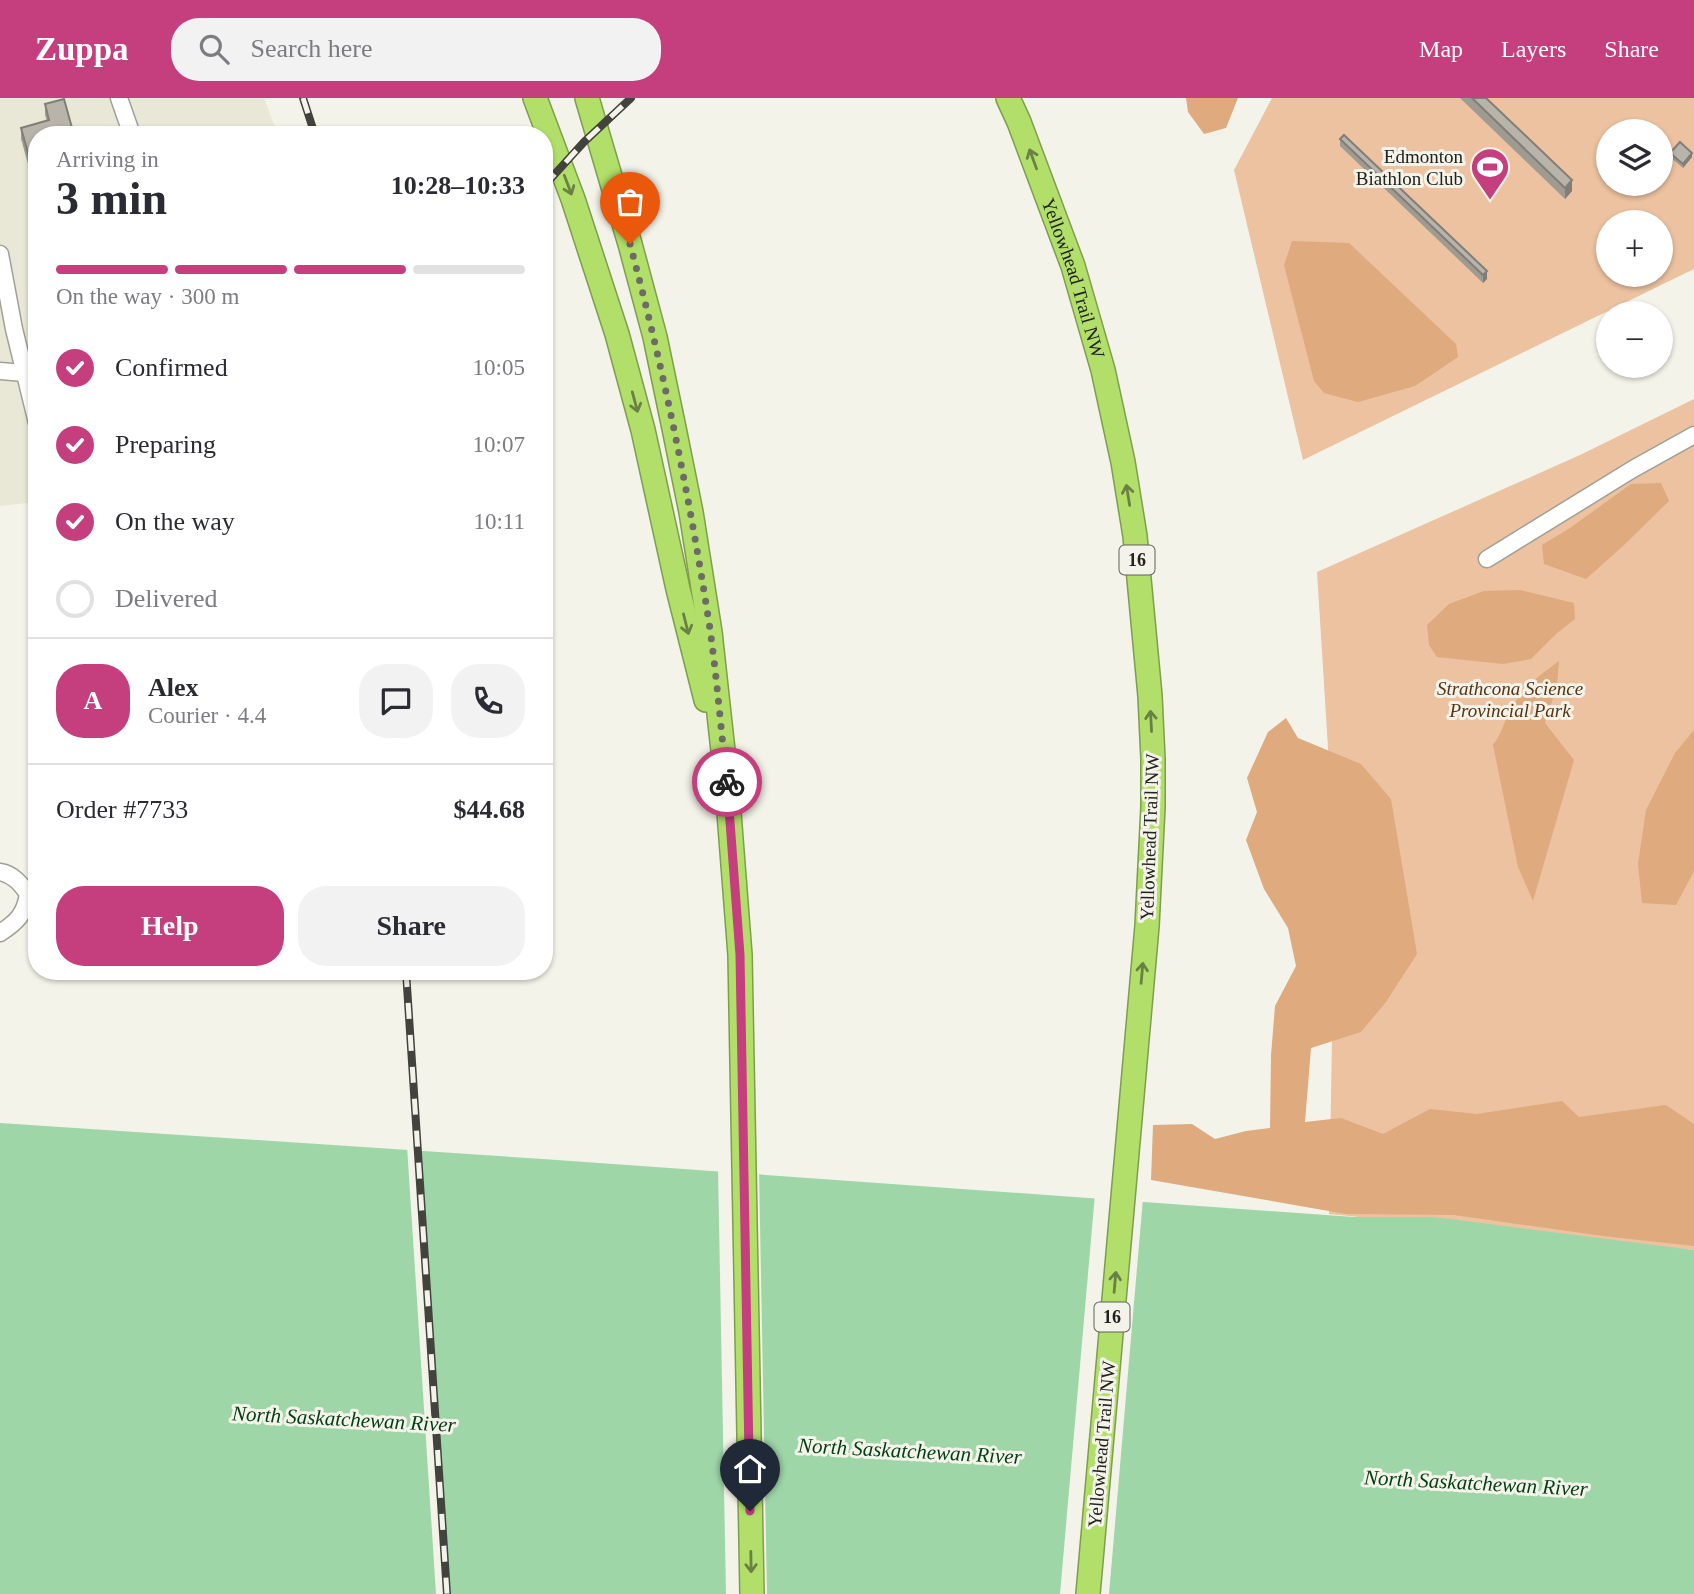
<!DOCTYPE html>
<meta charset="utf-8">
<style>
body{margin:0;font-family:"Times New Roman",serif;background:#f2f2f3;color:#2b2b33;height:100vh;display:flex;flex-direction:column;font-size:26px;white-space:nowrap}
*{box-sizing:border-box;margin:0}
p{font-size:23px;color:#7c7c81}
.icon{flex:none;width:38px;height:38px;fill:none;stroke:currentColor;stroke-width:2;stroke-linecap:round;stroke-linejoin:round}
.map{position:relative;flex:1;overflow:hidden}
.side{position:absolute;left:28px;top:28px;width:525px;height:854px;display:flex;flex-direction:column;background:#fff;border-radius:28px;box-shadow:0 2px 5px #0004}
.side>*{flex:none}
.controls{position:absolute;left:1596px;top:21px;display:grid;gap:14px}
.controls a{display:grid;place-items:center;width:77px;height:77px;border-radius:50%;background:#fff;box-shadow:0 2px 5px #0004;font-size:35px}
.pin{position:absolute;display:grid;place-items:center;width:60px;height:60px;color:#fff;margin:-72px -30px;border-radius:50% 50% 50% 0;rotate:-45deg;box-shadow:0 0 7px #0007}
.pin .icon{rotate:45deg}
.courier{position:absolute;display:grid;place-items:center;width:70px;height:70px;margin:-35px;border:5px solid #c53e7d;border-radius:50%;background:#fff;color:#222;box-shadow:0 2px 9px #0007}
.summary em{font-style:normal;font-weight:600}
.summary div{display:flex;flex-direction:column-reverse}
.summary{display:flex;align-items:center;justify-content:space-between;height:119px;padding:0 28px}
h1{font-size:46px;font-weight:600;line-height:52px}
.bar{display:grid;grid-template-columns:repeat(4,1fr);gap:10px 7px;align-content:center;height:84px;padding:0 28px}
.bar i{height:9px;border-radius:5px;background:#e1e1e2}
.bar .active{background:#c53e7d}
.bar p{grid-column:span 4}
.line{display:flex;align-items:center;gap:18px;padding:0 28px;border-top:2px solid #e1e1e2}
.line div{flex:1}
.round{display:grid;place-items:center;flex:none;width:74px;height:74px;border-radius:28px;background:#f2f2f3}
ol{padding:0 28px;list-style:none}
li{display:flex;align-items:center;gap:21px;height:77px}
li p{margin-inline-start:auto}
li .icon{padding:7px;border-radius:50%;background:#c53e7d;color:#fff;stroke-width:4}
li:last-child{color:#7c7c81}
li i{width:38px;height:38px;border:4px solid #e1e1e2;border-radius:50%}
.primary-button{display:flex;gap:14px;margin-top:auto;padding:14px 28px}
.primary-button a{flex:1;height:80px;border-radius:28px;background:#c53e7d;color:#fff;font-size:28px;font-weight:600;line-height:80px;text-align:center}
.primary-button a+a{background:#f2f2f3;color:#2b2b33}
header{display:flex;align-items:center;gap:42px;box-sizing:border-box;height:98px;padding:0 35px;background:#c53e7d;color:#fff}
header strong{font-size:33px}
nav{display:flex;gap:38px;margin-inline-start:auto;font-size:24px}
.search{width:490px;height:63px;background:#f2f2f3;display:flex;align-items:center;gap:18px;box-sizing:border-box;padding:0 24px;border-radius:28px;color:#7c7c81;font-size:26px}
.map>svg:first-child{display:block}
.built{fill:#e9e8d6}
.green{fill:#ecc2a0;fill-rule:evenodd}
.forest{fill:#deaa7e}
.water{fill:#9fd6a8}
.pier{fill:#f4f3e9}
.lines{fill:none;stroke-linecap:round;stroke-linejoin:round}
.minor-casing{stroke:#a0a096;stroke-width:19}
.highway-casing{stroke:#7f9d4f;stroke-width:26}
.minor{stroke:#fff;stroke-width:16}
.highway{stroke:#b1df69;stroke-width:23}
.rail-casing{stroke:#43433e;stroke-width:8}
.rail{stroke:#f4f3e9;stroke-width:5;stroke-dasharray:16;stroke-linecap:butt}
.wall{fill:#9f9b92}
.shaded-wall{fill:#827e77}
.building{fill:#b9b4aa;stroke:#827e77;stroke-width:2}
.oneway{stroke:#6a8044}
.done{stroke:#6c6b65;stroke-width:7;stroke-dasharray:0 12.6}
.route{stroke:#c53e7d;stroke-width:9}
.labels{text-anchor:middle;stroke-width:6;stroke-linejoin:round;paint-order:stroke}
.shield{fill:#f4f3e9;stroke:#61615b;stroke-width:2}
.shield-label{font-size:18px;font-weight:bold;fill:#22221e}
.poi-label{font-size:19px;fill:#22221e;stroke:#f4f3e9;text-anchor:end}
.street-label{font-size:19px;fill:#22221e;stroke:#f4f3e9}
.park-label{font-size:19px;font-style:italic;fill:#573412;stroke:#f4f3e9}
.water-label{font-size:21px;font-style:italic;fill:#003f16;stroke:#f4f3e9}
</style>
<header>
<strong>Zuppa</strong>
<div class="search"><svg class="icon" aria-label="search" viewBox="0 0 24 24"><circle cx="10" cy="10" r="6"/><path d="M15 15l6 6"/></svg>Search here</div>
<nav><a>Map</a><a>Layers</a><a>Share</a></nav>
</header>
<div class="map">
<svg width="1694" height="1496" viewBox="0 0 1694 1496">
<rect width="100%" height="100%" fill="#f4f3e9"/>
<polygon class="built" points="0,0 264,0 278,37 37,37 37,404 0,408"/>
<g class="green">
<path d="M1272 0H1694V171L1303 362 1234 72ZM1608 33H1661V86H1608ZM1608 124H1661V177H1608Z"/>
<polygon points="1694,301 1694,1152 1329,1116 1335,762 1317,474 1580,357"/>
</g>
<g class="forest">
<polygon points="1186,0 1238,0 1226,30 1204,36 1188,14"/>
<polygon points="1292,143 1349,145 1456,246 1458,259 1415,288 1358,304 1324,295 1314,283 1284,167"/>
<polygon points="1661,385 1669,403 1623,448 1586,481 1544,466 1542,447 1570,430 1631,386"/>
<polygon points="1520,492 1574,505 1575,521 1557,535 1531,561 1503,566 1437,559 1429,547 1427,527 1449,506 1484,493"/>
<path d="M1559 563 1557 588 1545 625 1574 662 1533 803 1518 769 1493 647C1502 635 1503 626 1510 613 1523 588 1538 579 1559 563Z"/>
<polygon points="1286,620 1298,640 1361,666 1391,701 1417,856 1386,904 1361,934 1311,950 1305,1024 1341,1020 1383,1036 1430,1011 1477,1016 1562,1003 1579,1019 1666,1007 1694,1026 1694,1148 1603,1138 1454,1117 1346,1116 1151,1082 1153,1027 1192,1026 1215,1041 1246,1033 1270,1030 1271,957 1275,908 1296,868 1288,830 1264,791 1246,742 1257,714 1247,680 1268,634"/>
<polygon points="1694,632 1694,773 1676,807 1642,805 1638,766 1646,712 1675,655"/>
</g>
<polygon class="water" points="0,1025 543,1061 1354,1119 1434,1119 1694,1152 1694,1496 0,1496"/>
<g class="pier">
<polygon points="407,1048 419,1049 431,1264 449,1496 436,1496"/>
<polygon points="718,1070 759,1073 767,1496 726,1496"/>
<polygon points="1095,1096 1143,1100 1109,1496 1060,1496"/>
</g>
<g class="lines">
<g class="minor-casing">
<g id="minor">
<polyline points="119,0 132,37"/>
<polyline points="0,156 14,231 37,325"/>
<polyline points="0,273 24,275"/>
<polyline points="1487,461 1633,371 1694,337"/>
<path d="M0 774C13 776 21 786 28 796 25 816 17 824 0 835"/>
</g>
</g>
<g class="highway-casing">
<g id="highway">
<polyline points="535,0 573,101 617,236 643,332 678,491 706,602"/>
<polyline points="587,0 630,146 655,239 675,335 691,414 710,534 727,689 740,857 752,1496"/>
<path id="s1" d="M1008 0 1019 24 1073 168 1103 272 1123 364 1135 438 1150 598 1153 661V709L1147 828 1088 1496"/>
</g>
</g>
<use href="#minor" class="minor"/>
<use href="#highway" class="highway"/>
<g class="rail-casing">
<g id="rail">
<polyline points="303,0 315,37"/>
<polyline points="544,88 584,44 631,0"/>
<polyline points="406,873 447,1496"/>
</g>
</g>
<use href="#rail" class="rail"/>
</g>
<g class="wall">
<polygon points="1460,0 1486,0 1572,93 1565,101"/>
<polygon points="45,6 74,37 37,37 37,98 21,41 21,30 47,23 45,17"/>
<polygon points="1340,41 1487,181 1483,185 1340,48"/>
<polygon points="1670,55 1692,59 1683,70 1670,59"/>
</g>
<g class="shaded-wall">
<polygon points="1692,55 1692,59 1683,70 1683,66"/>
<polygon points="1572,82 1572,93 1565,101 1565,90"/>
<polygon points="1487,173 1487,181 1483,185 1483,177"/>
</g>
<g class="building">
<polygon points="1472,0 1486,0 1572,82 1565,90"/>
<polygon points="64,1 74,37 37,37 37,87 21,30 49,22 45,6"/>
<polygon points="1344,37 1487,173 1483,177 1340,41"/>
<polygon points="1680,44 1692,55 1683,66 1670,55"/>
</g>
<defs><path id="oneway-shaft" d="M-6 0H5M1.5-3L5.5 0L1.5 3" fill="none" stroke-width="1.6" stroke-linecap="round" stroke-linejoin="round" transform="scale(1.75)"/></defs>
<g class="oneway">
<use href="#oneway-shaft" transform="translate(1033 61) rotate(-110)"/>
<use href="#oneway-shaft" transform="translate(568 87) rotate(69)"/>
<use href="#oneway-shaft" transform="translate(635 304) rotate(75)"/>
<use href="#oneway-shaft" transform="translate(1128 397) rotate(-99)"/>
<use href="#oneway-shaft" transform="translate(686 526) rotate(76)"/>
<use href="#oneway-shaft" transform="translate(1151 623) rotate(-93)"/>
<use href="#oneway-shaft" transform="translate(1142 875) rotate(-85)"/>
<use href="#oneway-shaft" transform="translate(1115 1184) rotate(-85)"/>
<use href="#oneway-shaft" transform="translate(751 1464) rotate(89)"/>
</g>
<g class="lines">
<path class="done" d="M630 146C664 273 690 401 710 531 717 581 721 633 727 684"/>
<polyline class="route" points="727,684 740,857 750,1413"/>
</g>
<defs>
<g id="stadium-pin" transform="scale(2.0125)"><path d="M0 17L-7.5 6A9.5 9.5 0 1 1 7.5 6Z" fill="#c53e7d" stroke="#f4f3e9"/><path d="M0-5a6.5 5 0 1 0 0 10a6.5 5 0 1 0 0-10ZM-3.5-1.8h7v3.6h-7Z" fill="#fff"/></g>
</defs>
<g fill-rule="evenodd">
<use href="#stadium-pin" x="1490" y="69"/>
</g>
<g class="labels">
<g class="shield">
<rect x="1119.5" y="447.5" width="35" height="29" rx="5"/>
<rect x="1094.5" y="1204.5" width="35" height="29" rx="5"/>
</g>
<g class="shield-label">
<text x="1137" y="468">16</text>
<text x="1112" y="1225">16</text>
</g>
<g class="poi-label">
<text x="1463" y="65">Edmonton<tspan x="1463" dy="22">Biathlon Club</tspan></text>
</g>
<g class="street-label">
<text dy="7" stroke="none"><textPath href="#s1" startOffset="192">Yellowhead Trail NW</textPath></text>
<text transform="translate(1149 739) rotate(-88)" y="7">Yellowhead Trail NW</text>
<text transform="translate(1101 1346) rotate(-85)" y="7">Yellowhead Trail NW</text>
</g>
<g class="park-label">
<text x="1510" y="597">Strathcona Science<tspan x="1510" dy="22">Provincial Park</tspan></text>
</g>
<g class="water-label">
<text transform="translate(344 1321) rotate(3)" y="7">North Saskatchewan River</text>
<text transform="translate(910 1353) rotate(3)" y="7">North Saskatchewan River</text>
<text transform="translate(1476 1385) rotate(3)" y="7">North Saskatchewan River</text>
</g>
</g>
</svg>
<div class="controls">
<a><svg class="icon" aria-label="layers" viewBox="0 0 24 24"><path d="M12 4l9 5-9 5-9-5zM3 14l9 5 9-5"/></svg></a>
<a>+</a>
<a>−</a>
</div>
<div class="pin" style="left:630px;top:146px;background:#ea580c"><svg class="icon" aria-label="bag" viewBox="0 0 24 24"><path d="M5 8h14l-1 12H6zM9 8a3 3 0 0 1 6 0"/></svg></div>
<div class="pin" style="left:750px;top:1413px;background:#1f2937"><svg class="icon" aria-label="home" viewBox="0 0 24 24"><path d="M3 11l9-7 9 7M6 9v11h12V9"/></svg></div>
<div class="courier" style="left:727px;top:684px"><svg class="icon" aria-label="bike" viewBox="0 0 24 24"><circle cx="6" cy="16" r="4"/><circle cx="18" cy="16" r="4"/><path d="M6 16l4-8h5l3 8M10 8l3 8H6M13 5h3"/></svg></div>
<section class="side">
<div class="summary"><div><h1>3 min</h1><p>Arriving in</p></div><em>10:28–10:33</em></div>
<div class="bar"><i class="active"></i><i class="active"></i><i class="active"></i><i></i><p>On the way · 300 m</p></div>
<ol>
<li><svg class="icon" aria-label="check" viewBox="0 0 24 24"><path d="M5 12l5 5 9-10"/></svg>Confirmed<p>10:05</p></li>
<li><svg class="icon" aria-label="check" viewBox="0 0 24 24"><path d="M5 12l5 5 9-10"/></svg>Preparing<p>10:07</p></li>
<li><svg class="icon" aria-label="check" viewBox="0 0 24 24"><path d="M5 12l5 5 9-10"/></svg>On the way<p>10:11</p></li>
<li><i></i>Delivered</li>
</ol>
<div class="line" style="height:126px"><b class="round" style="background:#c53e7d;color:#fff">A</b><div><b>Alex</b><p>Courier · 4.4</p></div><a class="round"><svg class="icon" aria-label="chat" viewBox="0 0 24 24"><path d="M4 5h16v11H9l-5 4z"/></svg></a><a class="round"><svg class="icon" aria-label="phone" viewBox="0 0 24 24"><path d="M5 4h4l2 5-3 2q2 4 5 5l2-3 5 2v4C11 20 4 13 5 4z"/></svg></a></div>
<div class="line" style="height:91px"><div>Order #7733</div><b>$44.68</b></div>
<div class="primary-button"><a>Help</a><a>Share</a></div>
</section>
</div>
